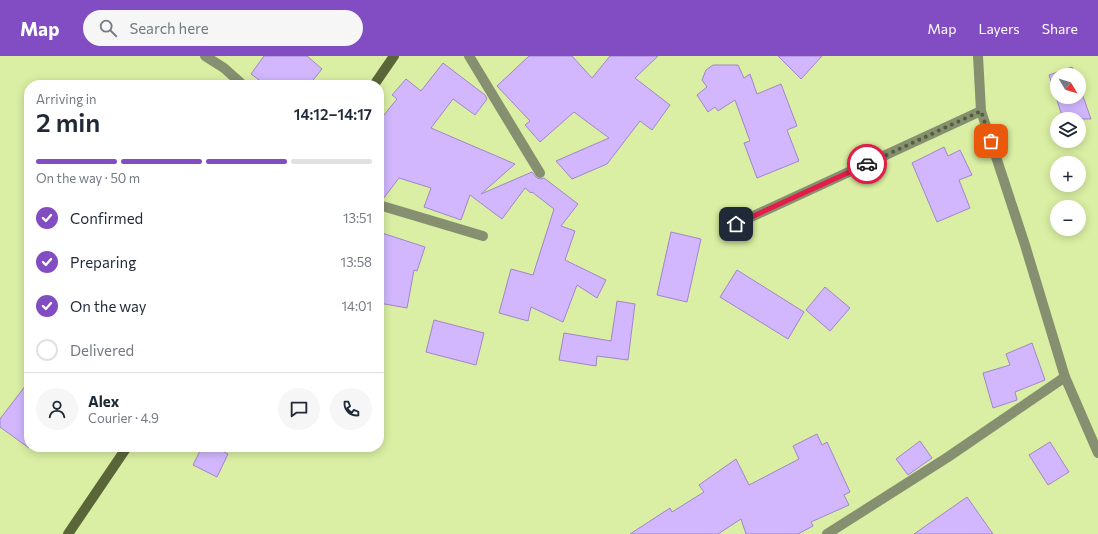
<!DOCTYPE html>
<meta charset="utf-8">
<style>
body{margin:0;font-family:Commissioner,sans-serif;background:#f6f6f7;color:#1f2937;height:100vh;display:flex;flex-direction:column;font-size:15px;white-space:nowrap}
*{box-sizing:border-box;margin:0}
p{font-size:13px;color:#747a83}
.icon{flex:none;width:22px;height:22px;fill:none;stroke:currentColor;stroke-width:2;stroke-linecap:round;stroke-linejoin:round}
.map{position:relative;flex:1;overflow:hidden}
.drawer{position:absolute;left:24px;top:24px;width:360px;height:372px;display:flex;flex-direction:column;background:#fff;border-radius:16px;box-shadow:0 2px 10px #0003}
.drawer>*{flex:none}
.needle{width:26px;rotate:128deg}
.tools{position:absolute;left:1050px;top:12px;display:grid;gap:8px}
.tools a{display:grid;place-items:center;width:36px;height:36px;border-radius:50%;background:#fff;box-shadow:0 2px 10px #0003;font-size:20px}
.pin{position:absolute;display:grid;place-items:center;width:34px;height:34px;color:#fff;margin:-17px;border-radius:8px;box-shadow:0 2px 6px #0006}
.courier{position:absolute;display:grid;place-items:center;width:40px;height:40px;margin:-20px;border:3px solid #e11d48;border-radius:50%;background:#fff;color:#222;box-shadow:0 1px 5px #0007}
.head em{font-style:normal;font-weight:600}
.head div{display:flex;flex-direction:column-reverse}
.head{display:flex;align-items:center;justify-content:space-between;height:68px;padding:0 12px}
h1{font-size:26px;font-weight:600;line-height:30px}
.bar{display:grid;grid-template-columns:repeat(4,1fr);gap:6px 4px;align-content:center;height:48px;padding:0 12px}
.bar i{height:5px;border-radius:3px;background:#e0e1e3}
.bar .current{background:#824cc3}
.bar p{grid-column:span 4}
.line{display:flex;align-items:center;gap:10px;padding:0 12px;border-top:1px solid #e0e1e3}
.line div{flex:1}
.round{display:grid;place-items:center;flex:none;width:42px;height:42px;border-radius:21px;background:#f6f6f7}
ol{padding:0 12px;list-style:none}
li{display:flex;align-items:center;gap:12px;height:44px}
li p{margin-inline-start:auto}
li .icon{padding:4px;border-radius:50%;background:#824cc3;color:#fff;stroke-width:4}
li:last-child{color:#747a83}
li i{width:22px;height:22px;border:2px solid #e0e1e3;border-radius:50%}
header{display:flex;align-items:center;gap:24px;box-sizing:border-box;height:56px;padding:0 20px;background:#824cc3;color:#fff}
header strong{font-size:19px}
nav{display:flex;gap:22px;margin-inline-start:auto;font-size:14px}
.search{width:280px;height:36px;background:#f6f6f7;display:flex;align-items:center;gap:10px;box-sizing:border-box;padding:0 14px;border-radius:22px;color:#747a83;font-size:15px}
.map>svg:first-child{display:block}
.building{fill:#d2b7fe;stroke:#a086c9}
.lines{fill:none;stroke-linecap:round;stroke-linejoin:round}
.street{stroke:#868f70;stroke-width:10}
.secondary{stroke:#5a6638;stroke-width:10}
.done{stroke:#535f39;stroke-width:4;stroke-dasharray:0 7.2}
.route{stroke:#e11d48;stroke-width:5}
</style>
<header>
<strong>Map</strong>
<div class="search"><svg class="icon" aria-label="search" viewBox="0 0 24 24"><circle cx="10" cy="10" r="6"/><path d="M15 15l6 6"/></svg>Search here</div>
<nav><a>Map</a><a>Layers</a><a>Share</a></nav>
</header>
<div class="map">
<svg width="1098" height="478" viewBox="0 0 1098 478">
<rect width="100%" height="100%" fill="#daefa3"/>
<g class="building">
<polygon points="264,0 307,0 322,13 309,29 266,29 251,18"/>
<polygon points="529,0 572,0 592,22 610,0 658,0 635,22 670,49 652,74 640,65 607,108 572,123 556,105 609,82 574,56 540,86 525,69 530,65 497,30"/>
<polygon points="778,0 822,0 801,23"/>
<polygon points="443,7 485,39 487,43 475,59 453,43 431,72 515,108 481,138 532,116 537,122 541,123 544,122 578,148 561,170 575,175 565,204 606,224 597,242 577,229 563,266 531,251 528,265 499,257 511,213 533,219 554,153 532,136 531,137 525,132 502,163 470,139 461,164 424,151 431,132 399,122 383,143 379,143 379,65 397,43 392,39 406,23 421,35"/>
<polygon points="713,9 738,9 744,22 750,18 757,38 781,28 797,70 787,74 799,105 757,122 744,87 750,85 735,44 718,55 715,51 708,56 697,39 707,31 702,24 706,14"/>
<polygon points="1072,11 1075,19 1057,19 1057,41 1079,41 1079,29 1091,63 1063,63 1049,19"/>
<polygon points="944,91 948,100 960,94 972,119 959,124 970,152 937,166 912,107"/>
<polygon points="379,176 425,191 417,215 414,214 407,252 379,247"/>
<polygon points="671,176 701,183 687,246 657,239"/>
<polygon points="737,214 804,256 788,283 720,241"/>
<polygon points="825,231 850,252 830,275 806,254"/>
<polygon points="617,245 635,248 628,304 597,300 596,310 559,304 564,277 611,285"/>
<polygon points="434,264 484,277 476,309 426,296"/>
<polygon points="1032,287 1045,324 1015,336 1017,344 993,352 983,317 1010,309 1006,298"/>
<polygon points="29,325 29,392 0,371 0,363"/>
<polygon points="817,378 822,389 827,386 850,436 844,439 849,449 811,466 813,470 798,478 746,478 741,463 718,478 630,478 670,452 672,456 704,436 699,429 736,403 749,429 799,403 793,390"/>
<polygon points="920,385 932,402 908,419 896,403"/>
<polygon points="1050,386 1069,416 1048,429 1029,399"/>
<polygon points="202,391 215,391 228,398 217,421 193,409"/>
<polygon points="967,441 993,478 914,478"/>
</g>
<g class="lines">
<g class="street">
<polyline points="205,0 224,12 243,29"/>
<polyline points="469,0 540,117"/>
<polyline points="978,0 981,55 1025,189 1065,321 1098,397"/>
<polyline points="379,149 483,180"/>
<polyline points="736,168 981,55"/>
<polyline points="827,478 948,401 1065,321"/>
</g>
<g class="secondary">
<polyline points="374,29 394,0"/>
<polyline points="68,478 127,391"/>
</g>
</g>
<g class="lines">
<polyline class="done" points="867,108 981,55 991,85"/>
<polyline class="route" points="736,168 867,108"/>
</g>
</svg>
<div class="tools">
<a><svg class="needle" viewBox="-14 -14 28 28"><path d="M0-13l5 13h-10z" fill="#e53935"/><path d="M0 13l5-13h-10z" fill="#747a83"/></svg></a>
<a><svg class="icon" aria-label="layers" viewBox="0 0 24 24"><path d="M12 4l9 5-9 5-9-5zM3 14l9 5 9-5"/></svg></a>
<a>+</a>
<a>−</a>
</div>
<div class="pin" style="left:991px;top:85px;background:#ea580c"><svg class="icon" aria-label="bag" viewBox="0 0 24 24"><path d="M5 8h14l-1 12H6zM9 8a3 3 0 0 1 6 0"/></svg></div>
<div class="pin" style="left:736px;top:168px;background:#1f2937"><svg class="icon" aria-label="home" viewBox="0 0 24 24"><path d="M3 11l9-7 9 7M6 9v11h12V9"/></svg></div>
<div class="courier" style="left:867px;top:108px"><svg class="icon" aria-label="car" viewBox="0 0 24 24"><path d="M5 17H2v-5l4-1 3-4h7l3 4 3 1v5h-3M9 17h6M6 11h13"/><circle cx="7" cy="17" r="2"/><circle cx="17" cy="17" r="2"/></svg></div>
<section class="drawer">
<div class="head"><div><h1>2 min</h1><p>Arriving in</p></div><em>14:12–14:17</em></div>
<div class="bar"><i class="current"></i><i class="current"></i><i class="current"></i><i></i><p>On the way · 50 m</p></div>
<ol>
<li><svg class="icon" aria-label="check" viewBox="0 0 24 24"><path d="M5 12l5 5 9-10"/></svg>Confirmed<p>13:51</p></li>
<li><svg class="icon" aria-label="check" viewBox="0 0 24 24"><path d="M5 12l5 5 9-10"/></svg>Preparing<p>13:58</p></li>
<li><svg class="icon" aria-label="check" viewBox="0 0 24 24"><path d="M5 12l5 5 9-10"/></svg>On the way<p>14:01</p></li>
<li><i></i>Delivered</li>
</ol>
<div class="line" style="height:72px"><a class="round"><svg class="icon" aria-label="person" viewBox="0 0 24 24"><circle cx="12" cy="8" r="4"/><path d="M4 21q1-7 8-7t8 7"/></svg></a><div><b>Alex</b><p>Courier · 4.9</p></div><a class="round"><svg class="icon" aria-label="chat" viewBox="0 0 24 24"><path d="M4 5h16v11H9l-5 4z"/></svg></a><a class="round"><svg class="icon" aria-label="phone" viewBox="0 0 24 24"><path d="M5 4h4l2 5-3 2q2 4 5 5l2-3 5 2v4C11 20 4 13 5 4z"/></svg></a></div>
</section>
</div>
